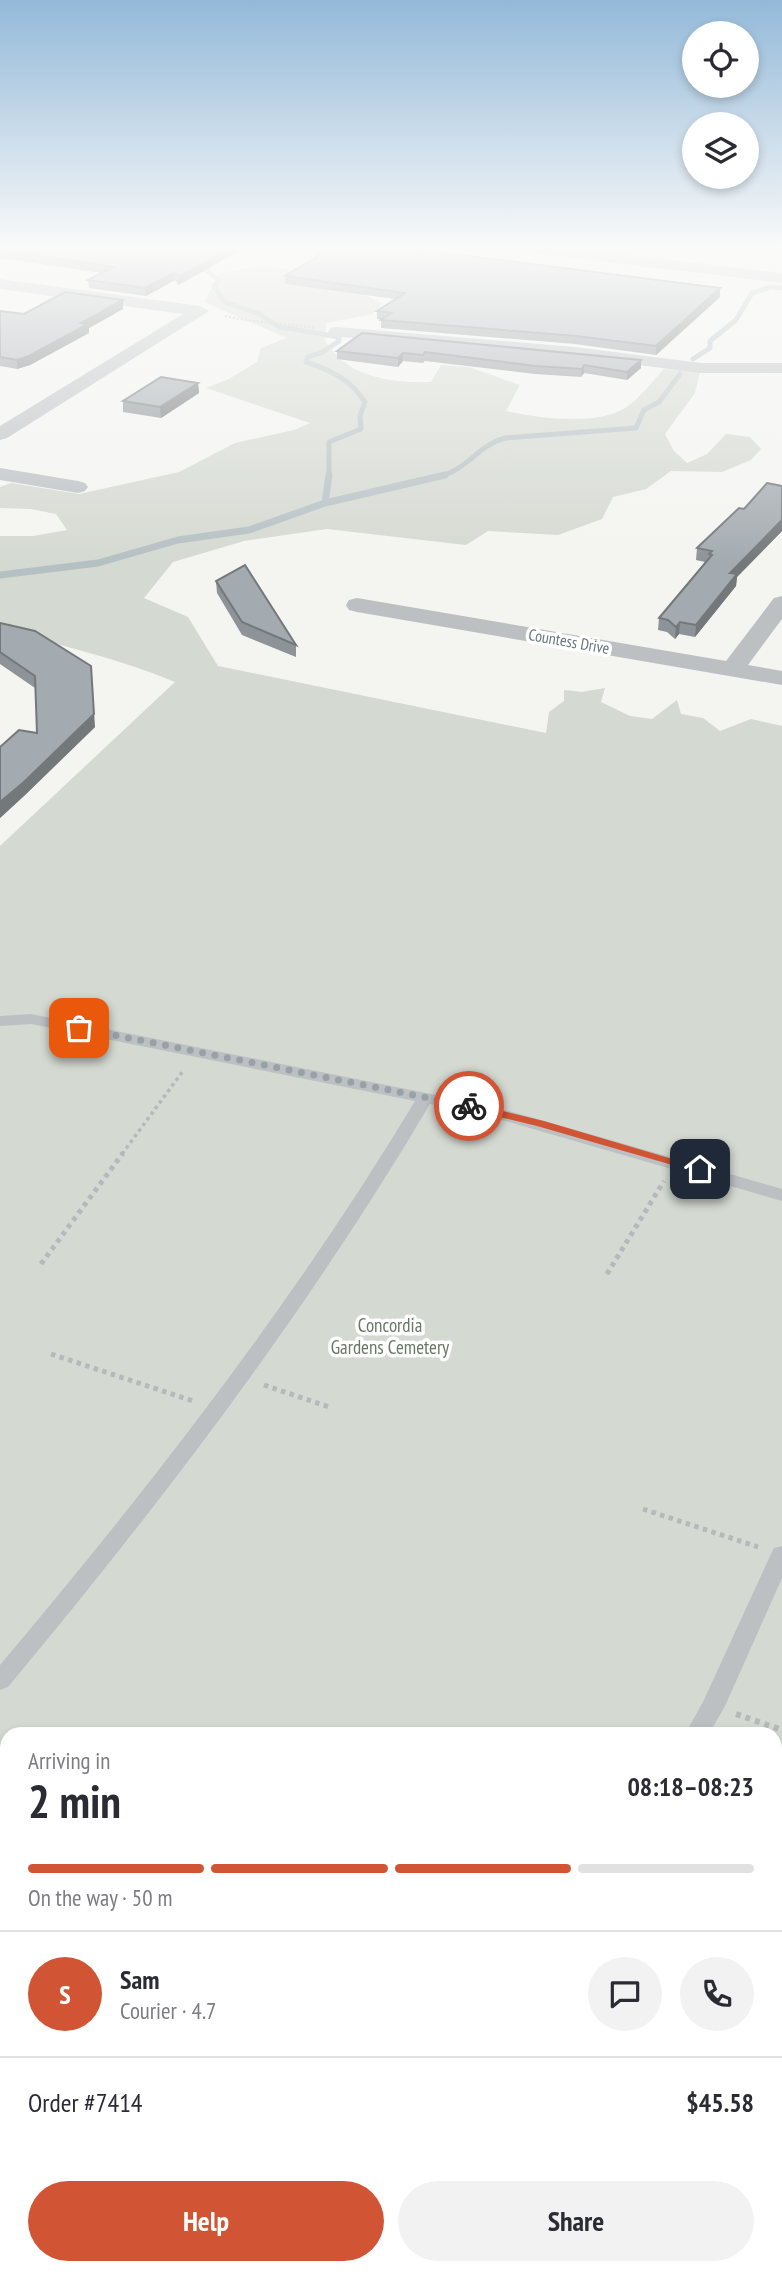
<!DOCTYPE html>
<meta charset="utf-8">
<style>
body{margin:0;font-family:"PT Sans Narrow",sans-serif;background:#f2f2f3;color:#2b2b33;height:100vh;display:flex;flex-direction:column;font-size:26px;white-space:nowrap}
*{box-sizing:border-box;margin:0}
p{font-size:23px;color:#7c7c81}
.icon{flex:none;width:38px;height:38px;fill:none;stroke:currentColor;stroke-width:2;stroke-linecap:round;stroke-linejoin:round}
.map{position:relative;flex:1;overflow:hidden}
.panel{position:absolute;left:0px;top:1727px;width:782px;height:548px;display:flex;flex-direction:column;background:#fff;border-radius:21px 21px 0 0;box-shadow:0 4px 10px #0003}
.panel>*{flex:none}
.fabs{position:absolute;left:682px;top:21px;display:grid;gap:14px}
.fabs a{display:grid;place-items:center;width:77px;height:77px;border-radius:50%;background:#fff;box-shadow:0 4px 10px #0003;font-size:35px}
.pin{position:absolute;display:grid;place-items:center;width:60px;height:60px;color:#fff;margin:-30px;border-radius:14px;box-shadow:0 4px 10px #0006}
.courier{position:absolute;display:grid;place-items:center;width:70px;height:70px;margin:-35px;border:5px solid #d15534;border-radius:50%;background:#fff;color:#222;box-shadow:0 2px 9px #0007}
.headline em{font-style:normal;font-weight:600}
.headline div{display:flex;flex-direction:column-reverse}
.headline{display:flex;align-items:center;justify-content:space-between;height:119px;padding:0 28px}
h1{font-size:46px;font-weight:600;line-height:52px}
.bar{display:grid;grid-template-columns:repeat(4,1fr);gap:10px 7px;align-content:center;height:84px;padding:0 28px}
.bar i{height:9px;border-radius:5px;background:#e1e1e2}
.bar .on{background:#d15534}
.bar p{grid-column:span 4}
.line{display:flex;align-items:center;gap:18px;padding:0 28px;border-top:2px solid #e1e1e2}
.line div{flex:1}
.round{display:grid;place-items:center;flex:none;width:74px;height:74px;border-radius:37px;background:#f2f2f3}
.action{display:flex;gap:14px;margin-top:auto;padding:14px 28px}
.action a{flex:1;height:80px;border-radius:42px;background:#d15534;color:#fff;font-size:28px;font-weight:600;line-height:80px;text-align:center}
.action a+a{background:#f2f2f3;color:#2b2b33}
.map>svg:first-child{display:block}
.green{fill:#d4d9d1}
.lines{fill:none;stroke-linecap:round;stroke-linejoin:round}
.stream-far1{stroke:#b5c0c3;stroke-width:5}
.stream{stroke:#b5c0c3;stroke-width:7}
.path-far3{stroke:#b6b9bb;stroke-width:2.5;stroke-dasharray:2 2;stroke-linecap:butt}
.path-far2{stroke:#b6b9bb;stroke-width:3.5;stroke-dasharray:3.5 3.5;stroke-linecap:butt}
.path-far1{stroke:#b6b9bb;stroke-width:5;stroke-dasharray:4.5 4.5;stroke-linecap:butt}
.path{stroke:#b6b9bb;stroke-width:6;stroke-dasharray:5 5;stroke-linecap:butt}
.service{fill:#bcc0c3;fill-rule:evenodd}
.minor{fill:#bcc0c3;fill-rule:evenodd}
.wall{fill:#8d9397}
.shaded-wall{fill:#73787b}
.building{fill:#a4abb0;stroke:#73787b;stroke-width:2}
.route{fill:#d15534}
.done{stroke:#98a1a7;stroke-width:7;stroke-dasharray:0 12.6}
.labels{text-anchor:middle;stroke-width:7;stroke-linejoin:round;paint-order:stroke}
.far-street-label{font-size:16px;fill:#66757f;stroke:#fff}
.park-label{font-size:19px;fill:#697764;stroke:#fff}
</style>
<div class="map">
<svg width="782" height="2274" viewBox="0 0 782 2274">
<rect width="100%" height="100%" fill="#f4f4f1"/>
<path class="green" d="M262 266C306 269 343 285 382 303L373 314 326 323 325 341C331 348 337 357 344 362 367 380 404 383 431 382L441 365 469 367 520 385 506 411C538 418 597 426 625 408 640 399 652 381 664 369L700 371 695 393 665 434 674 451 687 463 707 454 726 434 750 437 761 449 751 460 722 472 671 471 646 489 613 497 602 519 558 535 488 531 466 545 327 529 244 541 173 562 144 598 188 617 218 666 546 733 549 712 564 701V690L582 692 605 688 601 702 630 716 652 719 677 700 681 714 703 718 720 731 751 719 782 726V2098L775 2120V1734H7V2268H760L769 2274H0V846L175 682C119 658 58 646 0 627V536H33L67 530 56 514 31 509 0 508V487L11 483 79 494 179 472 235 443 294 430 310 423 206 388 229 379 257 362 261 348 287 338 204 302 221 273Z"/>
<g class="lines">
<g class="stream-far1">
<path d="M196 263 219 280 214 286 224 302 257 313 280 327 339 337V341L323 352 308 357 306 362C331 370 351 380 365 402L360 416 361 429 329 442V477"/>
<polyline points="693,359 710,348 710,341 736,320 752,293 771,287 782,288"/>
<path d="M437 477C468 470 477 446 505 438L636 428 644 410 659 402 680 374"/>
</g>
<g class="stream">
<polyline points="325,503 329,475"/>
<polyline points="0,575 98,563 178,540 249,530 325,503 445,475"/>
</g>
<path class="path-far3" d="M225 316C256 323 285 323 316 328"/>
<polyline class="path-far2" points="122,1154 183,1071"/>
<g class="path-far1">
<polyline points="41,1264 123,1153"/>
<polyline points="607,1274 664,1181"/>
<polyline points="51,1354 193,1401"/>
<polyline points="264,1385 329,1407"/>
<polyline points="643,1509 758,1547"/>
</g>
<g class="path">
<polyline points="736,1714 782,1730"/>
<polyline points="775,1841 782,1844"/>
</g>
<g class="service">
<path d="M31 1014 491 1106 782 1189V1201L488 1116 430 1104C307 1312 162 1502 8 1687L0 1690V1665C151 1486 294 1302 415 1101L31 1024 0 1026V1016Z"/>
<polygon points="782,1546 782,1578 725,1706 709,1734 685,1734 703,1702 771,1554 774,1548"/>
<polygon points="0,1778 7,1780 7,1801 0,1799"/>
<polygon points="603,2268 633,2268 634,2274 604,2274"/>
</g>
<g class="minor">
<polygon points="508,246 552,246 782,273 782,283 516,251"/>
<polygon points="0,279 200,306 209,311 7,438 0,440 0,426 183,314 0,289"/>
<polygon points="337,327 575,347 701,363 782,363 782,373 701,373 575,357 331,336 328,332 331,328"/>
<polygon points="0,468 78,481 85,483 88,487 85,491 78,493 0,480"/>
<polygon points="782,596 782,619 748,665 782,671 782,685 357,612 349,610 346,605 349,600 357,598 726,661 774,598"/>
</g>
</g>
<g class="wall">
<polygon points="0,246 297,246 285,252 247,247 178,285 175,280 146,296 89,288 88,280 102,273 0,258"/>
<polygon points="285,276 720,288 720,297 656,355 575,344 381,328 381,320 377,319 377,311 395,299 285,284"/>
<polygon points="123,300 123,309 89,328 89,333 30,365 17,369 0,366 0,311 24,314"/>
<polygon points="362,333 641,360 641,368 627,380 584,373 581,377 535,374 425,361 423,363 403,361 398,367 337,359 337,351"/>
<polygon points="198,383 199,393 161,418 123,412 123,401"/>
<polygon points="782,486 782,531 737,577 736,586 695,637 679,634 675,639 667,632 658,630 659,618 705,562 696,560 697,548 744,509"/>
<polygon points="216,581 296,645 296,657 242,635 217,593"/>
<polygon points="0,623 95,727 25,795 0,818 0,747 37,733 35,688 0,664"/>
</g>
<g class="shaded-wall">
<polygon points="236,246 247,246 247,247 178,285 178,277"/>
<polygon points="285,246 297,246 285,252"/>
<polygon points="175,272 175,280 146,296 145,288"/>
<polygon points="720,288 720,297 656,355 656,346"/>
<polygon points="123,300 123,309 89,328 89,333 30,365 17,369 17,360"/>
<polygon points="403,353 403,361 398,367 398,358"/>
<polygon points="641,360 641,368 627,380 627,372"/>
<polygon points="584,365 584,373 581,377 582,369"/>
<polygon points="198,383 199,393 161,418 160,407"/>
<polygon points="782,520 782,531 737,577 736,586 695,637 696,625 730,573"/>
<polygon points="680,622 679,634 675,639 676,627"/>
<polygon points="91,666 95,727 25,795 0,818 0,802"/>
</g>
<g class="building">
<polygon points="0,246 236,246 178,277 175,272 145,288 88,280 113,267 0,250"/>
<polygon points="334,246 391,246 720,288 656,346 576,336 381,320 391,313 377,311 405,293 285,276"/>
<polygon points="65,292 123,300 81,323 88,324 29,356 17,360 0,357 0,311 24,314"/>
<polygon points="362,333 641,360 627,372 584,365 582,369 535,366 425,352 423,355 403,353 398,358 337,351"/>
<polygon points="161,377 198,383 160,407 123,401"/>
<polygon points="767,483 782,486 782,520 730,573 737,574 696,625 680,622 676,627 668,620 659,618 712,555 709,554 712,551 697,548 739,508 744,509"/>
<polygon points="245,565 296,645 242,622 216,581"/>
<polygon points="0,623 35,631 91,666 94,714 24,782 0,802 0,747 19,730 37,733 35,676 0,652"/>
</g>
<linearGradient id="sky" x2="0" y2="1"><stop stop-color="#93b9d9"/><stop offset="0.44" stop-color="#fafaf9"/><stop offset="1" stop-color="#fafaf9" stop-opacity="0"/></linearGradient>
<rect width="782" height="564" fill="url(#sky)"/>
<polygon class="route" points="469,1103 544,1121 706,1169 700,1173 537,1126 466,1109 466,1104"/>
<g class="lines">
<polyline class="done" points="79,1028 469,1106"/>
</g>
<g class="labels">
<g class="far-street-label">
<text transform="translate(569 641) rotate(10)" y="6">Countess Drive</text>
</g>
<g class="park-label">
<text x="390" y="1332">Concordia<tspan x="390" dy="22">Gardens Cemetery</tspan></text>
</g>
</g>
</svg>
<div class="fabs">
<a><svg class="icon" aria-label="locate" viewBox="0 0 24 24"><circle cx="12" cy="12" r="6"/><path d="M12 2v4M12 18v4M2 12h4M18 12h4"/></svg></a>
<a><svg class="icon" aria-label="layers" viewBox="0 0 24 24"><path d="M12 4l9 5-9 5-9-5zM3 14l9 5 9-5"/></svg></a>
</div>
<div class="pin" style="left:79px;top:1028px;background:#ea580c"><svg class="icon" aria-label="bag" viewBox="0 0 24 24"><path d="M5 8h14l-1 12H6zM9 8a3 3 0 0 1 6 0"/></svg></div>
<div class="pin" style="left:700px;top:1169px;background:#1f2937"><svg class="icon" aria-label="home" viewBox="0 0 24 24"><path d="M3 11l9-7 9 7M6 9v11h12V9"/></svg></div>
<div class="courier" style="left:469px;top:1106px"><svg class="icon" aria-label="bike" viewBox="0 0 24 24"><circle cx="6" cy="16" r="4"/><circle cx="18" cy="16" r="4"/><path d="M6 16l4-8h5l3 8M10 8l3 8H6M13 5h3"/></svg></div>
<section class="panel">
<div class="headline"><div><h1>2 min</h1><p>Arriving in</p></div><em>08:18–08:23</em></div>
<div class="bar"><i class="on"></i><i class="on"></i><i class="on"></i><i></i><p>On the way · 50 m</p></div>
<div class="line" style="height:126px"><b class="round" style="background:#d15534;color:#fff">S</b><div><b>Sam</b><p>Courier · 4.7</p></div><a class="round"><svg class="icon" aria-label="chat" viewBox="0 0 24 24"><path d="M4 5h16v11H9l-5 4z"/></svg></a><a class="round"><svg class="icon" aria-label="phone" viewBox="0 0 24 24"><path d="M5 4h4l2 5-3 2q2 4 5 5l2-3 5 2v4C11 20 4 13 5 4z"/></svg></a></div>
<div class="line" style="height:91px"><div>Order #7414</div><b>$45.58</b></div>
<div class="action"><a>Help</a><a>Share</a></div>
</section>
</div>
